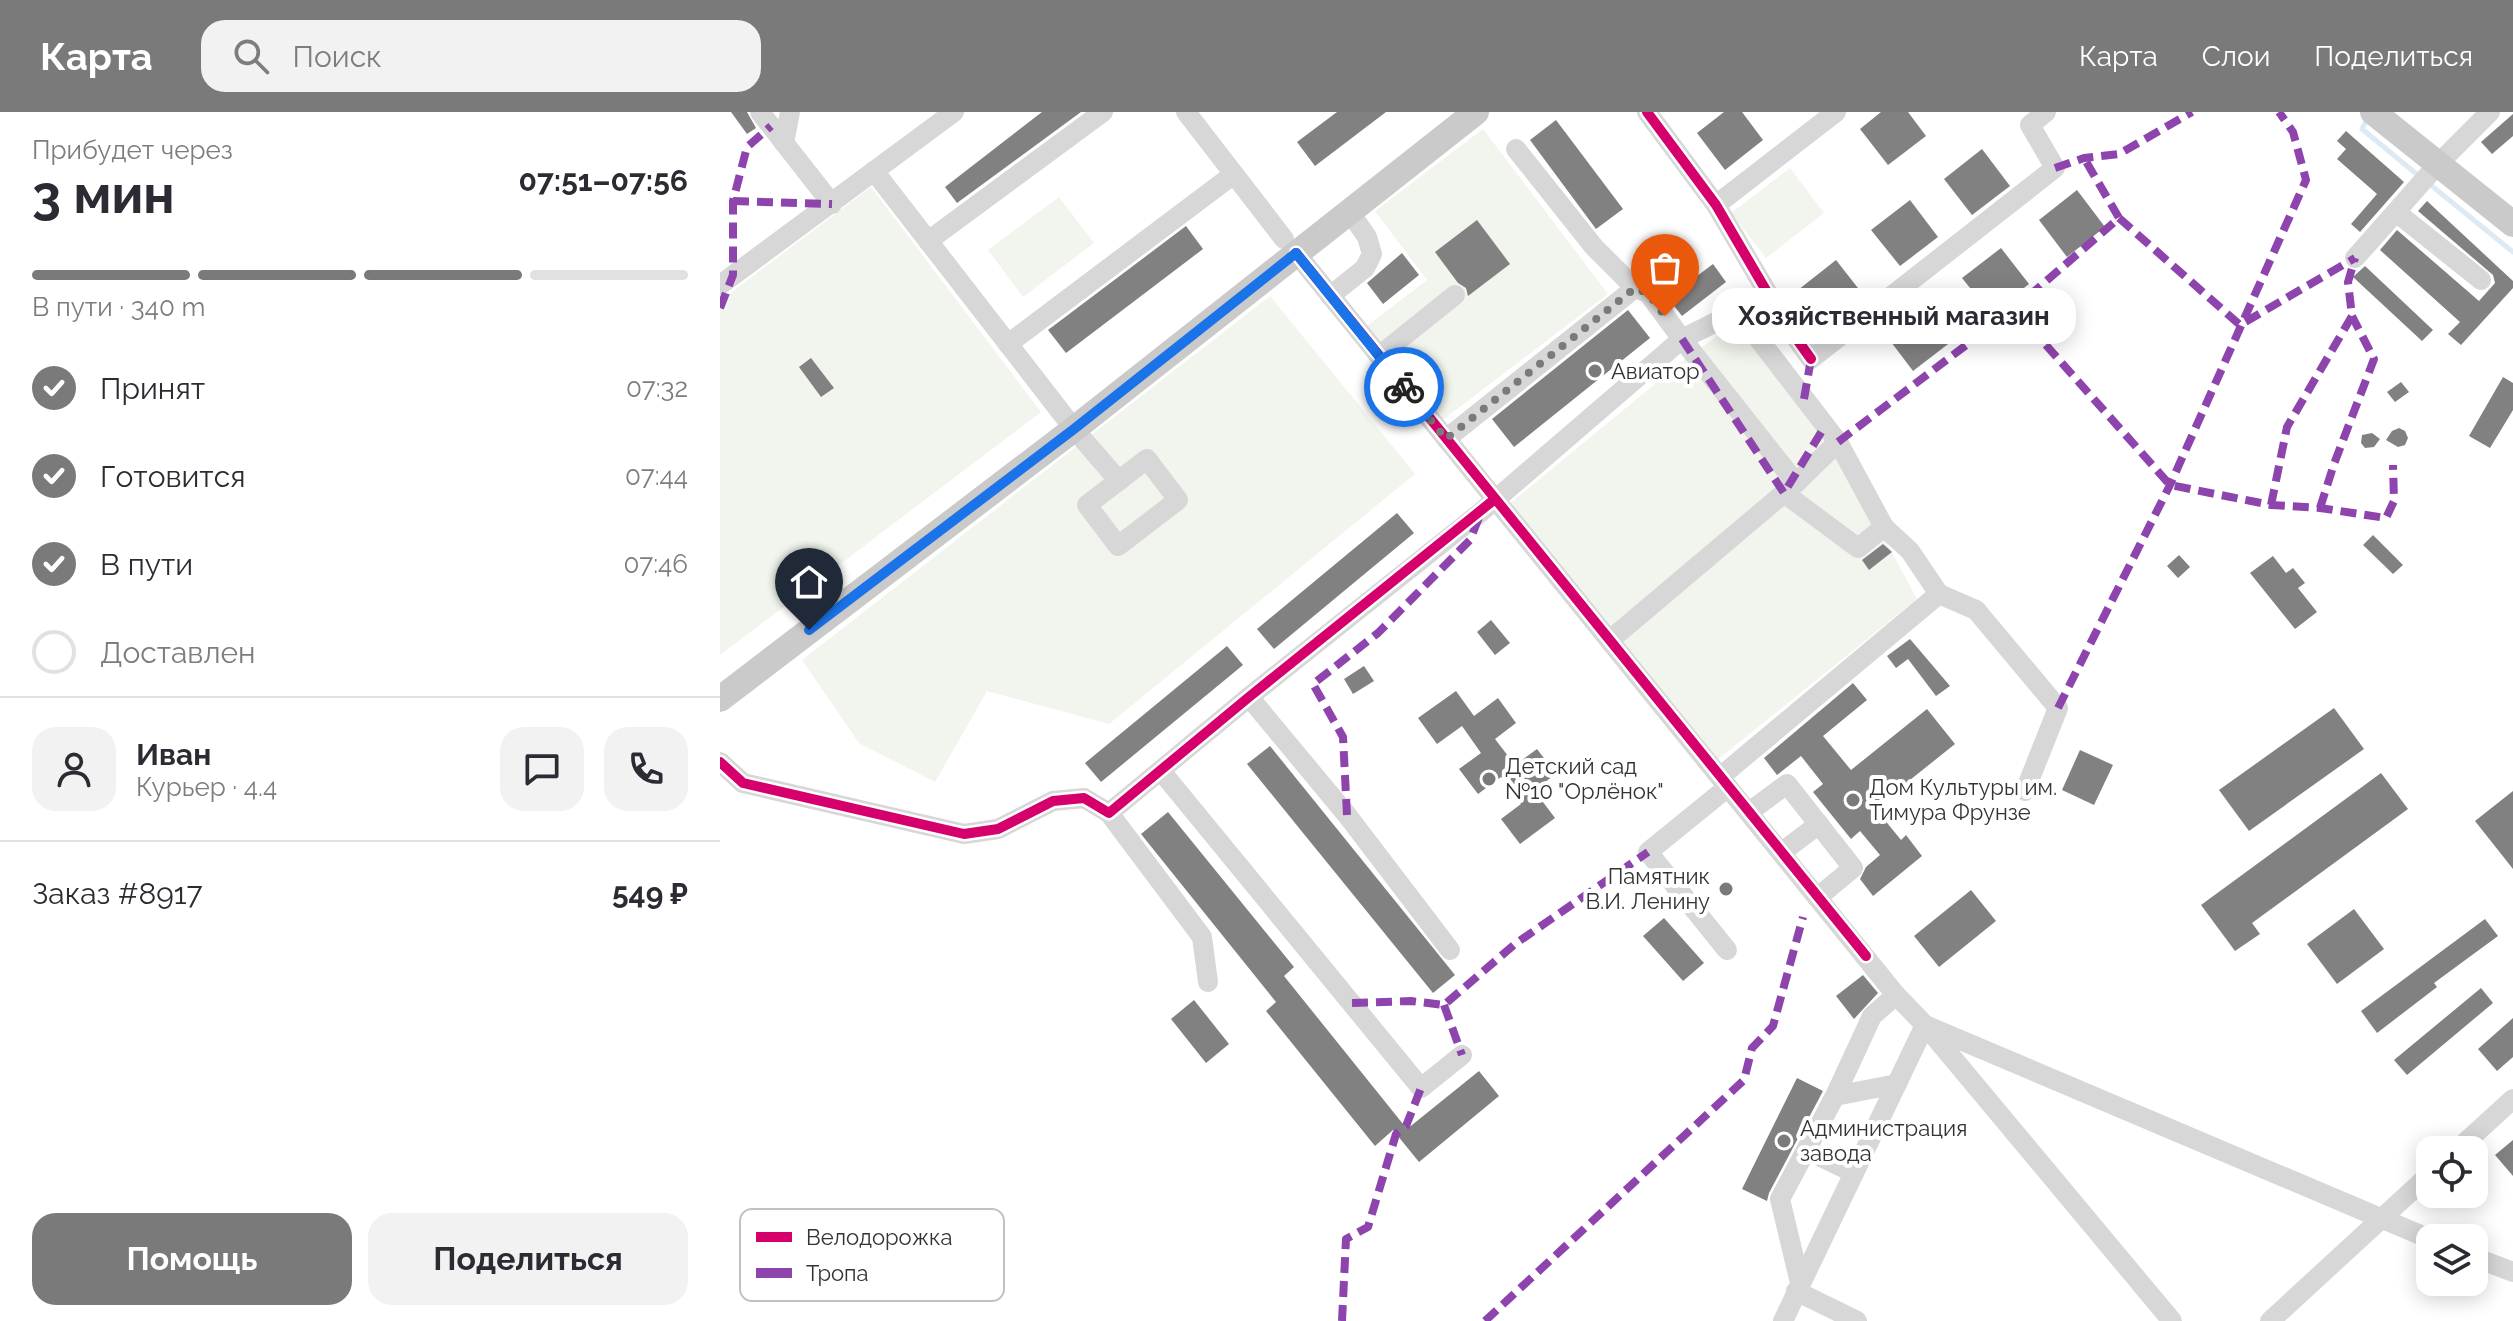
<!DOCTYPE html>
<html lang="ru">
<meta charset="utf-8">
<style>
body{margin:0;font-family:Raleway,sans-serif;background:#f2f2f3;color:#2b2b33;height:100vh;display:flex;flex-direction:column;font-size:30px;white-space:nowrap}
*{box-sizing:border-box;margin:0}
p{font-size:26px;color:#7c7c81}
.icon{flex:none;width:44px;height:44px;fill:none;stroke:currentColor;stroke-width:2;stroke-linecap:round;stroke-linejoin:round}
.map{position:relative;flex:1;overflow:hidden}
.side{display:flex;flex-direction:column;background:#fff;width:720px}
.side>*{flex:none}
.fabs{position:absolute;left:1696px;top:1024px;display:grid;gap:16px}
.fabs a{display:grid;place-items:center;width:72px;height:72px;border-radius:16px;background:#fff;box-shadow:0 4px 20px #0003;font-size:40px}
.pin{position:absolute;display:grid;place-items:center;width:68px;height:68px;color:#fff;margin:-82px -34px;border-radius:50% 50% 50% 0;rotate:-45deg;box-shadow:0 0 8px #0007}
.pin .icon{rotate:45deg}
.courier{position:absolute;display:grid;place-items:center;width:80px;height:80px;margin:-40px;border:6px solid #1a73e8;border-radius:50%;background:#fff;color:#222;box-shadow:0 2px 10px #0007}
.bubble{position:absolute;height:56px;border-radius:24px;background:#fff;box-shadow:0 4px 20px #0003;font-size:26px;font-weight:700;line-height:56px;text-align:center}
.overview em{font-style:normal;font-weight:700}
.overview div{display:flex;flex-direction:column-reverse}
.overview{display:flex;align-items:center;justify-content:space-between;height:136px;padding:0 32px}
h1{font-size:52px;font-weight:700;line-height:60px}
.bar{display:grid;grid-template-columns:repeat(4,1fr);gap:12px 8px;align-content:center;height:96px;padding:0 32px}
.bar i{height:10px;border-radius:6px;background:#e1e1e2}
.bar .on{background:#7a7a7a}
.bar p{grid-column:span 4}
.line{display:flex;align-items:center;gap:20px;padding:0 32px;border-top:2px solid #e1e1e2}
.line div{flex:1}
.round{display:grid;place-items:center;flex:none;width:84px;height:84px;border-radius:24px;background:#f2f2f3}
ol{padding:0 32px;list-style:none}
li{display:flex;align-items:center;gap:24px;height:88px}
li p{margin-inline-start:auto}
li .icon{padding:8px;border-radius:50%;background:#7a7a7a;color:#fff;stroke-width:4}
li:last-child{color:#7c7c81}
li i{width:44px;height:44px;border:4px solid #e1e1e2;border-radius:50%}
.cta{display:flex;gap:16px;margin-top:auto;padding:16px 32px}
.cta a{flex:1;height:92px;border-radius:24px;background:#7a7a7a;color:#fff;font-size:32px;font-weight:700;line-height:92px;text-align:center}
.cta a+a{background:#f2f2f3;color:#2b2b33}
header{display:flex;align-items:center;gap:48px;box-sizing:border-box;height:112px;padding:0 40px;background:#7a7a7a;color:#fff}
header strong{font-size:38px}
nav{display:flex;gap:44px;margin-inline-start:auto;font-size:28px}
.search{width:560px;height:72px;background:#f2f2f3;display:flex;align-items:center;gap:20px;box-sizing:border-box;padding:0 28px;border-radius:24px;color:#7c7c81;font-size:30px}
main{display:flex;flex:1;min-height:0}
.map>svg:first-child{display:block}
.green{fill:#f1f5ed}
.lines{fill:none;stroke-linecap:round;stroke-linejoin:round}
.stream{stroke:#ddeaf3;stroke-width:5}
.building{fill:#818181}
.minor{stroke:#d7d7d7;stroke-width:20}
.major{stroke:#cacaca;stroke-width:26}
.quiet{stroke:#8e44ad;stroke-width:8;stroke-dasharray:16 8;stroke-linecap:butt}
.cycleway-casing{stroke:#fff;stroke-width:15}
.cycleway{stroke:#d6006c;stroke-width:10}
.done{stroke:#7a7a7a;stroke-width:8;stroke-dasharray:0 14.4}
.route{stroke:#1a73e8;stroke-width:10}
.poi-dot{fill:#7a7a7a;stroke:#fff;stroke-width:3}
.labels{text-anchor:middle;stroke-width:8;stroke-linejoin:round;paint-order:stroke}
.poi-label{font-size:22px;fill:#333;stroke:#fff;text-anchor:start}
.key{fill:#fff;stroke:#c2c2c2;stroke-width:2}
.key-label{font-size:22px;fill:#333}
</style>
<header>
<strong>Карта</strong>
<div class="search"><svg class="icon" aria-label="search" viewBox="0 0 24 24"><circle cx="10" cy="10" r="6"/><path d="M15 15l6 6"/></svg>Поиск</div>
<nav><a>Карта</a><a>Слои</a><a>Поделиться</a></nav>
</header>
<main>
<section class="side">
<div class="overview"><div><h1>3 мин</h1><p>Прибудет через</p></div><em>07:51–07:56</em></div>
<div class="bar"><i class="on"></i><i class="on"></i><i class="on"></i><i></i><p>В пути · 340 m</p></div>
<ol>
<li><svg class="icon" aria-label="check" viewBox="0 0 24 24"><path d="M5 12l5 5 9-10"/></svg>Принят<p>07:32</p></li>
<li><svg class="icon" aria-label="check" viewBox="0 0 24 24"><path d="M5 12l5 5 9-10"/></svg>Готовится<p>07:44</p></li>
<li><svg class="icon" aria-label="check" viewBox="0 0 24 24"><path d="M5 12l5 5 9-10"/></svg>В пути<p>07:46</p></li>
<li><i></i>Доставлен</li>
</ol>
<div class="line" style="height:144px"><a class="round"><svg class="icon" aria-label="person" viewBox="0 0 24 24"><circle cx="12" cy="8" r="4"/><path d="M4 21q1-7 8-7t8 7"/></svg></a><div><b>Иван</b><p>Курьер · 4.4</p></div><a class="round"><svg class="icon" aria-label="chat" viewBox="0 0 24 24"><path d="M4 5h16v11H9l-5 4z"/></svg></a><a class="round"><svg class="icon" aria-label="phone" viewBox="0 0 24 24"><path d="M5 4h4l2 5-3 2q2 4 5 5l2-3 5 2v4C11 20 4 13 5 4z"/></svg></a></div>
<div class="line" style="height:104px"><div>Заказ #8917</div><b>549 ₽</b></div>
<div class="cta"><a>Помощь</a><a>Поделиться</a></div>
</section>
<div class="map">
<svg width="1793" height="1209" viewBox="0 0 1793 1209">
<rect width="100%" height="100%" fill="#fff"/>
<g class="green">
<polygon points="763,17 888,182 720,310 647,214 707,168 655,99"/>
<polygon points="1070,56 1104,101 1046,146 1011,101"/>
<polygon points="151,75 321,300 0,543 0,189"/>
<polygon points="339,85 374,131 303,185 268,138"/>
<polygon points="550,184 695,362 389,612 267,579 215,670 139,631 82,548"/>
<polygon points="1027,220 1117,339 1197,487 997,648 787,394 970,243 999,223"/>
</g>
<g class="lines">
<g class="stream">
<polyline points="1645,11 1642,17 1699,64"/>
<polyline points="1707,70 1793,140"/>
</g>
</g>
<g class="building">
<polygon points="11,0 27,0 36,16 27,22"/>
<polygon points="322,0 361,0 237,91 225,75"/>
<polygon points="617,0 666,0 595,54 577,30"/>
<polygon points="1004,0 1022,0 1043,28 1005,58 977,21"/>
<polygon points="1161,0 1188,0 1206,24 1168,53 1140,17"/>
<polygon points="1793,2 1793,24 1772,42 1761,30"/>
<polygon points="836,8 903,97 876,117 810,28"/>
<polygon points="1626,19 1684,70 1640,120 1631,112 1657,82 1617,47 1626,37 1617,29"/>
<polygon points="1262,37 1290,74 1252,103 1224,67"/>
<polygon points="1357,78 1385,115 1347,145 1319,108"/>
<polygon points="1190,88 1218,125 1180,154 1151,118"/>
<polygon points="1707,89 1793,169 1793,176 1741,233 1728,222 1740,210 1660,138 1677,118 1759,189 1775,171 1773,163 1698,99"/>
<polygon points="757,108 790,152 748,184 746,176 738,171 715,140"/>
<polygon points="466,114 483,137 346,241 328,218"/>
<polygon points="1281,136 1309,172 1271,202 1242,166"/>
<polygon points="682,141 699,163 663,192 647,171"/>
<polygon points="1116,148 1145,185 1106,214 1078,178"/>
<polygon points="993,152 1006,170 962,204 948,186"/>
<polygon points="1645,154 1713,218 1702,229 1633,165"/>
<polygon points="1204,193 1232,229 1193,259 1165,222"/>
<polygon points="908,198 930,226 794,335 772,307"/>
<polygon points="91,246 114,276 101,285 79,255"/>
<polygon points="1783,265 1793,271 1793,298 1770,336 1749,324"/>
<polygon points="1681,270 1689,280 1675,290 1667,280"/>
<polygon points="1679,316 1685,319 1688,326 1685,333 1678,335 1666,328 1672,319"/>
<polygon points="1652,321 1660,327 1654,335 1645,336 1641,331 1642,323"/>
<polygon points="677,401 694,421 554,537 537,517"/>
<polygon points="1653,423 1683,453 1673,462 1643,433"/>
<polygon points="1163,432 1172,440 1149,458 1142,448"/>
<polygon points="1459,443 1470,455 1458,466 1447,454"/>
<polygon points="1553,444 1566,461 1573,456 1585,471 1578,476 1597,500 1575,517 1530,461"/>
<polygon points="771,508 790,531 775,543 757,520"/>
<polygon points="1190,527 1230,574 1216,584 1188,547 1176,556 1167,544"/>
<polygon points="507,534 523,553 381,670 365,651"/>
<polygon points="644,554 654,569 633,582 624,567"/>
<polygon points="1133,571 1147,588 1103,624 1131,658 1207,597 1235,632 1155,696 1181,728 1186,723 1202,744 1153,784 1140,767 1146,755 1160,743 1140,719 1131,727 1093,680 1103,672 1081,644 1057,663 1044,646"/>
<polygon points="736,579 754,604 778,586 796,611 775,627 795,653 817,637 836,662 814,678 835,706 800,732 781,707 801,692 781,665 758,682 739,657 761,641 742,614 717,632 698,606"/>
<polygon points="1614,596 1644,637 1529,719 1499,678"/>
<polygon points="550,634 735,863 713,881 527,652"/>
<polygon points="1360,638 1393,653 1374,693 1342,678"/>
<polygon points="1661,661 1688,697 1532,811 1540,822 1515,839 1481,793"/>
<polygon points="1793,679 1793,757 1755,709"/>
<polygon points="448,700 574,855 564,864 687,1017 759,959 779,984 699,1050 673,1018 655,1034 546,899 556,890 421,722"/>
<polygon points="1251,778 1276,809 1219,855 1194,824"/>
<polygon points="1634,797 1664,837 1617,872 1587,832"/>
<polygon points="944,806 984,851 963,869 923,824"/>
<polygon points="1765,807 1778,824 1714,871 1717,875 1657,921 1641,899"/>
<polygon points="1143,863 1158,881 1134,907 1116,884"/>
<polygon points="1761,876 1773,891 1687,963 1674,948"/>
<polygon points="474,888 509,932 486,951 451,907"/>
<polygon points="1793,906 1793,945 1777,959 1758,937"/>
<polygon points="1077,966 1103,979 1049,1081 1047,1089 1022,1077"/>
<polygon points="1793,1028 1793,1064 1775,1043"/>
</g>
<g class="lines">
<g class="minor">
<polyline points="40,0 112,92"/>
<polyline points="466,0 564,127"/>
<polyline points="927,0 996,93 1064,209 1091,247 1335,56 1310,13 1326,0"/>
<polyline points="64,31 70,0"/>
<polyline points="796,37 874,135 915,176"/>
<polyline points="154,59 354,317 399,369"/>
<polyline points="996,93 1116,0"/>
<polyline points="1676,100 1761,168"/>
<polyline points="208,129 383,0"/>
<polyline points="576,141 1176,883 1205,913 1452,1209"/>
<polyline points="1635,146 1718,52 1770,0"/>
<polyline points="0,173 234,0"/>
<polyline points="610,184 645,156 652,142 647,125 629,99"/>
<polyline points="288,232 514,62"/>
<polyline points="659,244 735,183"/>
<polygon points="427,347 458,388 398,434 367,393"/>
<polyline points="1064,381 1138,436 1164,415 1118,330 1027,212 1004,206 962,227 1076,371"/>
<polyline points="1164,415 1190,439 1219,482"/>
<polyline points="890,528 1076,371 1118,330"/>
<polyline points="529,585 627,703 730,838"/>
<polyline points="0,650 23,671 244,722 278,717 333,689 364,686 389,701 529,585 761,400 962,227 928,181 915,176 726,327"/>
<polyline points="441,659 701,976 742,943"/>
<polyline points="1000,665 1219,482 1256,498 1338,596 1305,679"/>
<polyline points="1029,700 1067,672 1133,756 1098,785"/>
<polyline points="389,701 482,825 488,870"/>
<polyline points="1062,740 1099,712"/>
<polyline points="1007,838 928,740 1008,675"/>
<polyline points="1115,984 1177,972"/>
<polyline points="1087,1038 1134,1061"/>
<polyline points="1737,1038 1793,987"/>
<polyline points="1754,1145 1793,1160"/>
<polyline points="1080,1171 1060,1087 1115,984 1152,904 1176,883"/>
<polyline points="1076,1179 1137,1209"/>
<polyline points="1063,1209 1205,913 1710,1127"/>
<polyline points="1550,1209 1710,1062"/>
</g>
<g class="major">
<polyline points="1653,0 1793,112"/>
<polyline points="0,587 354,317 756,0"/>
</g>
<g class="quiet">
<polyline points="1335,56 1364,46 1399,42 1472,0"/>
<polyline points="13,89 112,92"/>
<polyline points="1399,106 1520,213 1635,146"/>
<polyline points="0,196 13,163 13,89 27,35 51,14"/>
<polyline points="1294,197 1450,373 1551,393 1600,396 1666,406 1674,389 1673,353"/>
<polyline points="1027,212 1064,209"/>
<polyline points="962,227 1064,381 1105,314"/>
<polyline points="1084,287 1091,247"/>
<polyline points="1118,330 1294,197 1399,106 1364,46"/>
<polyline points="1551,393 1567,315 1632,204 1628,170 1635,146"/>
<polyline points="1600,396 1614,352 1654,247 1632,204"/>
<polyline points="1338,596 1450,373 1586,68 1573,20 1559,0"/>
<polyline points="627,703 623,625 593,572 658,521 750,428 760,403"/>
<polyline points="632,891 691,889 724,893 795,832 928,740"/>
<polyline points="724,893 742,943"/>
<polyline points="622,1209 626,1127 648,1115 676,1022 686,1014 701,976"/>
<polyline points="765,1209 1024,968 1032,936 1053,914 1083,805"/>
</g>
<g class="cycleway-casing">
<g id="cycleway">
<polyline points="927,0 996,93 1064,209 1091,247"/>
<polyline points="576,141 1146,844"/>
<polyline points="0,650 23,671 244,722 278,717 333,689 364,686 389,701 529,585 775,387"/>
</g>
</g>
<use href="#cycleway" class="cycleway"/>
</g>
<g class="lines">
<polyline class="done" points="684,275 726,327 915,176 928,181 945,204"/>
<polyline class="route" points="89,518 354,317 576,141 684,275"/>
</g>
<g class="poi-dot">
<circle cx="875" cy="259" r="8"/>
<circle cx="769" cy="667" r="8"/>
<circle cx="1133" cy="688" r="8"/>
<circle cx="1006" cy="777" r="8"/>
<circle cx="1064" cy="1029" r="8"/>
</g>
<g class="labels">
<g class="poi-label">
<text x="891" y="267">Авиатор</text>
<text x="785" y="662">Детский сад<tspan x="785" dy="25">№10 "Орлёнок"</tspan></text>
<text x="1149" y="683">Дом Культуры им.<tspan x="1149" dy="25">Тимура Фрунзе</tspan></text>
<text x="990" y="772" text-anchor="end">Памятник<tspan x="990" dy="25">В.И. Ленину</tspan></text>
<text x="1080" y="1024">Администрация<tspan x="1080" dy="25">завода</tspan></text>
</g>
</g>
<rect x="20" y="1097" width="264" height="92" rx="12" class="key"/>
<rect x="36" y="1120" width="36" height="10" fill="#d6006c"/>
<rect x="36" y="1156" width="36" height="10" fill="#8e44ad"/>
<g class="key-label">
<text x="86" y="1133">Велодорожка</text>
<text x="86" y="1169">Тропа</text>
</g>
</svg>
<div class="fabs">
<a><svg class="icon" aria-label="locate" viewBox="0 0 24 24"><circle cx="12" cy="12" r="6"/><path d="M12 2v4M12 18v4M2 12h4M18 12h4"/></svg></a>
<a><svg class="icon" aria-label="layers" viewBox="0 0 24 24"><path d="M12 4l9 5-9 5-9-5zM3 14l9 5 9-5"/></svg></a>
</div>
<div class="pin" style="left:945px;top:204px;background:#ea580c"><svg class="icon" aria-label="bag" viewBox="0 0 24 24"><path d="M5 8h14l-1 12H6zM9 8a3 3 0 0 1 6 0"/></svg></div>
<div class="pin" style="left:89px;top:518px;background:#1f2937"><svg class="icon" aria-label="home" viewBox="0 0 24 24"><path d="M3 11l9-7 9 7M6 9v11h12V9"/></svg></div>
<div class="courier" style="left:684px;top:275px"><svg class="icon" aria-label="bike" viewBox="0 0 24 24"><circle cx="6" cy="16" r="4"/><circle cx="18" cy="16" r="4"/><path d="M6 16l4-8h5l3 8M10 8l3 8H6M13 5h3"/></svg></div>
<div class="bubble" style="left:992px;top:176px;width:364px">Хозяйственный магазин</div>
</div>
</main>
